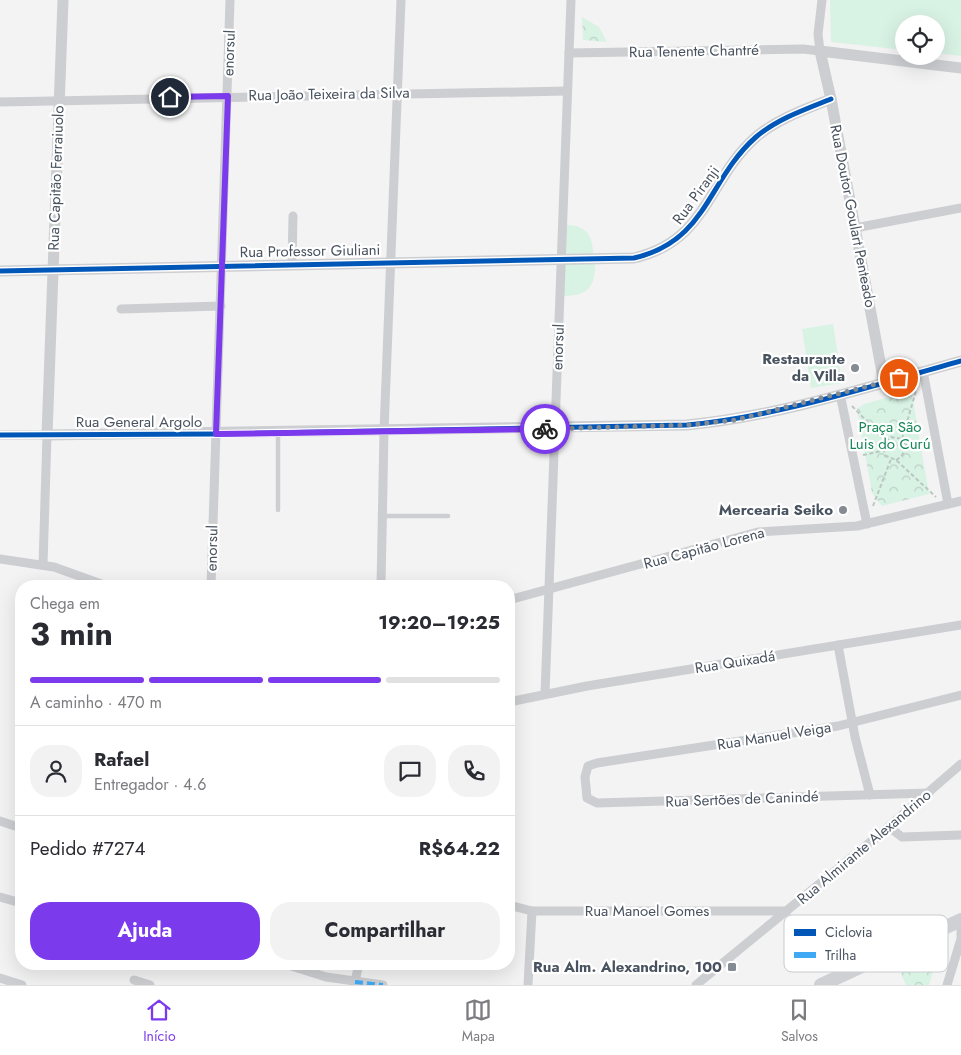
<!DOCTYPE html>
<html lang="pt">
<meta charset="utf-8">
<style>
body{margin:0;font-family:Jost,sans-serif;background:#f2f2f3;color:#2b2b33;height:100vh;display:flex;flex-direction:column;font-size:19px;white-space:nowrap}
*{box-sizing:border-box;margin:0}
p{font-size:16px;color:#7c7c81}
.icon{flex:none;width:28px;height:28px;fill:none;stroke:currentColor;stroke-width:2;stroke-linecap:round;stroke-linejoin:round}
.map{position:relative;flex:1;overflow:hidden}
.drawer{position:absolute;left:15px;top:580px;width:500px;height:390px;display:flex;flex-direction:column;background:#fff;border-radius:20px;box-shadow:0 5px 20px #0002}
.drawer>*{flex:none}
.controls{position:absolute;left:895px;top:15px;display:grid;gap:10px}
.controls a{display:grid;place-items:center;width:50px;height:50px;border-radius:50%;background:#fff;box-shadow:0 5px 20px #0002;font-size:25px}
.pin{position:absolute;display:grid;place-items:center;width:42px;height:42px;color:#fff;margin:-21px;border:2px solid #fff;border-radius:50%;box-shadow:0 1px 5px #0007}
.courier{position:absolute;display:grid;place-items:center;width:50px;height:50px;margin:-25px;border:4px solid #7c3aed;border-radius:50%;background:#fff;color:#222;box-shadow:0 1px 6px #0007}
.head em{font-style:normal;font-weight:700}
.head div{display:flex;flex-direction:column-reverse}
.head{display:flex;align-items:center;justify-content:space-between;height:85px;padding:0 15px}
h1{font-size:32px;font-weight:700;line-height:38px}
.bar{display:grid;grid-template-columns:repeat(4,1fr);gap:8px 5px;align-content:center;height:60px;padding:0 15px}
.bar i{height:6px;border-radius:4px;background:#e1e1e2}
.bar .selected{background:#7c3aed}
.bar p{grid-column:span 4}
.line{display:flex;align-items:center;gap:12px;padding:0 15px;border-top:1px solid #e1e1e2}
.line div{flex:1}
.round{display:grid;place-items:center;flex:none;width:52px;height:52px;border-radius:20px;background:#f2f2f3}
.cta{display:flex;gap:10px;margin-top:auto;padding:10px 15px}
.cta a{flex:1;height:58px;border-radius:20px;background:#7c3aed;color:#fff;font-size:20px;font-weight:700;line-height:58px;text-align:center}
.cta a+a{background:#f2f2f3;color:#2b2b33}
.dock{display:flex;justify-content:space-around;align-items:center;height:70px;border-top:1px solid #e1e1e2;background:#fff;font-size:14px;color:#7c7c81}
.dock a{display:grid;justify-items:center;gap:2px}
.dock .selected{color:#7c3aed}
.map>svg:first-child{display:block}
.grass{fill:#d8f2e4}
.park{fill:url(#park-crowns)}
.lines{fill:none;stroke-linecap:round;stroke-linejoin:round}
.path{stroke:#bac7c3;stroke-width:2;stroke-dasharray:4 2.5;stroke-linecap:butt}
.service{stroke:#cdced1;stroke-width:4.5}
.minor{stroke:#cdced1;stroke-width:9}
.tertiary{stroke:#cdced1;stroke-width:11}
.secondary{stroke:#ced0d4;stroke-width:14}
.quiet{stroke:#3fa9f5;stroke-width:4;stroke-dasharray:8 4;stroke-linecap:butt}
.cycleway-casing{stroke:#fff;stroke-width:8}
.cycleway{stroke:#0057b8;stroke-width:5}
.done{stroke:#848b93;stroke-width:5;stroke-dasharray:0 9}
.route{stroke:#7c3aed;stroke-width:6}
.poi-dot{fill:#848b93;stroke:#fff;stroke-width:2}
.labels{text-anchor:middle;stroke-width:4.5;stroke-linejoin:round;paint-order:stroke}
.street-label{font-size:15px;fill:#495360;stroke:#fff}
.poi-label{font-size:15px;font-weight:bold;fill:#495360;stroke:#fff;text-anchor:end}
.park-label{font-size:15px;fill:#158656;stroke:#fff}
.key{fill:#fff;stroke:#c8cbcf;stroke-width:1}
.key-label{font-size:14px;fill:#495360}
</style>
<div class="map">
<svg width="961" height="985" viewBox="0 0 961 985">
<defs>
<pattern id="park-crowns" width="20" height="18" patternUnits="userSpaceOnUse" patternTransform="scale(1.25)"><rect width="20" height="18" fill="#d8f2e4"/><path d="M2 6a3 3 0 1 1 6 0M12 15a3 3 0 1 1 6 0" fill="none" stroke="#bbd1c6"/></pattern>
</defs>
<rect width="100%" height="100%" fill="#f3f3f3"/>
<g class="grass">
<polygon points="830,0 961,0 961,56 936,53 936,24 904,24 904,50 831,42"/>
<path d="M564 225C584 224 593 234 593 254L563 255Z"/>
<path d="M563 264H595C595 288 587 296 562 296Z"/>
<polygon points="833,324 842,383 811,388 802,329"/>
</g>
<g class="park">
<polygon points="582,17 599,27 607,42 583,40"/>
<polygon points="908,392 912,395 929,494 882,506 872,493 857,409 864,404"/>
<polygon points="939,950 929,985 906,985 899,969"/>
</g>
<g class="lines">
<g class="path">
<polyline points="852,406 885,440"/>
<polyline points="902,439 916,391"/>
<polyline points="905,445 927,441"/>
<polyline points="863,455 882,451"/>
<path d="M896 460C905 455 907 448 902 439L891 437 882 445 886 456 896 460 936 497"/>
<polyline points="873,506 891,459"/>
</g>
<g class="service">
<polyline points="278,510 278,433"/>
<polyline points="384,516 448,516"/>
</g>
<g class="minor">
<polyline points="569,53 803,49 820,51 818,34 822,0"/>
<polyline points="0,102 567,91"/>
<polyline points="855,228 961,208"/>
<polyline points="292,264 293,216"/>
<polyline points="121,309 221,306"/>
<polyline points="923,371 948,504"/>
<polyline points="840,394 867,524"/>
<polyline points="0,435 47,435 43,565"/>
<polyline points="0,559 54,567 107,586"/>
<polyline points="211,586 230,0"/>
<polyline points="381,586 384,431 401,0"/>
<polyline points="509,600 758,532 857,526 961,501"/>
<polyline points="838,645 855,737 870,795"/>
<polyline points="545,694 571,0"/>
<polyline points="509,702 587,686 961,625"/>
<polyline points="929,793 597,803 587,798 585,777 588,766 597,763 838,726 961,695"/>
<polyline points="0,821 21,828"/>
<polyline points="889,827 902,837 961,835"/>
<polyline points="0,897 21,903"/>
<polyline points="509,905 532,911 787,911"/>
<polyline points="285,964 326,977 383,985"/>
<polyline points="0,978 22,985"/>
<polyline points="134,980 150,985"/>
<polyline points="354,985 359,964"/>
<polyline points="528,985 532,911"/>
<polyline points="696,985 879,835 961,764"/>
<polyline points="947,985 961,939 961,920"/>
</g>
<g class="tertiary">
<path d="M63 0 47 435 687 425C780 416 871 386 961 361"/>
<path d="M0 271 634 258C708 241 707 180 756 137 777 119 806 109 831 99"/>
<polyline points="884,383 831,99 820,51 961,68"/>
</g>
<polyline class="secondary" points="821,985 961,920"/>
<polyline class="quiet" points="355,982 383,985"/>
<g class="cycleway-casing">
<g id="cycleway">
<path d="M0 271 634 258C708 241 707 180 756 137 777 119 806 109 831 99"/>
<path d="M0 435 216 434 687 425C780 416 871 386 961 361"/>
</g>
</g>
<use href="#cycleway" class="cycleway"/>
</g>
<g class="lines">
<polyline class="done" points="545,429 687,425 736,420 899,378"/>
<polyline class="route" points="170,97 228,96 216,434 545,429"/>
</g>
<g class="poi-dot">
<circle cx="855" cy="368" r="5"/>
<circle cx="843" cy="510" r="5"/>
<rect x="727" y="962" width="10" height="10" rx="2.5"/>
</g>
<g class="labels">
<g class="street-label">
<text transform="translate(694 51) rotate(-1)" y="5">Rua Tenente Chantré</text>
<text transform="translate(229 53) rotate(-88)" y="5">enorsul</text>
<text transform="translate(329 94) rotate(-1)" y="5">Rua João Teixeira da Silva</text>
<text transform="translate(56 178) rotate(-88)" y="5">Rua Capitão Ferraiuolo</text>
<text transform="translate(696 195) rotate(-54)" y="5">Rua Piranji</text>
<text transform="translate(853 216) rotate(79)" y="5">Rua Doutor Goulart Penteado</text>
<text transform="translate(310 251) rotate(-1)" y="5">Rua Professor Giuliani</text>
<text transform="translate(558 347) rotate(-88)" y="5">enorsul</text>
<text x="139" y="427">Rua General Argolo</text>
<text transform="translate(212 548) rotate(-89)" y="5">enorsul</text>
<text transform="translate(704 548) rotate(-15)" y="5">Rua Capitão Lorena</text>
<text transform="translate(735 662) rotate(-9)" y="5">Rua Quixadá</text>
<text transform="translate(774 736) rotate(-9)" y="5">Rua Manuel Veiga</text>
<text transform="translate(742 799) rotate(-2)" y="5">Rua Sertões de Canindé</text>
<text transform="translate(864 847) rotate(-40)" y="5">Rua Almirante Alexandrino</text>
<text x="647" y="916">Rua Manoel Gomes</text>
</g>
<g class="poi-label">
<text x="845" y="364">Restaurante<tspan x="845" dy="17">da Villa</tspan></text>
<text x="833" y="515">Mercearia Seiko</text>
<text x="722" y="972">Rua Alm. Alexandrino, 100</text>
</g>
<g class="park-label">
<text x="890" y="432">Praça São<tspan x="890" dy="17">Luis do Curú</tspan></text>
</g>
</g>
<rect x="784" y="915" width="164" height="57" rx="8" class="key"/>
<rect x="794" y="929" width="22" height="7" fill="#0057b8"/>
<rect x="794" y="952" width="22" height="6" fill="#3fa9f5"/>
<g class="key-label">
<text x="825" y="937">Ciclovia</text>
<text x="825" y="960">Trilha</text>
</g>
</svg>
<div class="controls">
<a><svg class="icon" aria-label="locate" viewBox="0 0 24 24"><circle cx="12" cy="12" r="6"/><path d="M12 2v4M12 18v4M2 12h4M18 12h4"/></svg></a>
</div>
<div class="pin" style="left:899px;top:378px;background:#ea580c"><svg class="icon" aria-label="bag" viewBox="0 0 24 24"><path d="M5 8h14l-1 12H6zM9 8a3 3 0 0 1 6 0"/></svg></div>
<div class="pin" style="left:170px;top:97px;background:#1f2937"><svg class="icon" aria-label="home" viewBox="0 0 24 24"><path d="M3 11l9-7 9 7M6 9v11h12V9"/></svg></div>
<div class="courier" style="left:545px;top:429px"><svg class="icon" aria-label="bike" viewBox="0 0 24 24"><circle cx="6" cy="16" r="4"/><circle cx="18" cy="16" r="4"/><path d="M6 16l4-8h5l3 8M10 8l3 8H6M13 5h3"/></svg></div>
<section class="drawer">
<div class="head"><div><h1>3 min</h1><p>Chega em</p></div><em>19:20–19:25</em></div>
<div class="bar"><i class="selected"></i><i class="selected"></i><i class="selected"></i><i></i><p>A caminho · 470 m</p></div>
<div class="line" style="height:90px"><a class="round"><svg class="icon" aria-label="person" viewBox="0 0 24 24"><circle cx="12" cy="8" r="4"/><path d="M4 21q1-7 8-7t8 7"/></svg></a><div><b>Rafael</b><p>Entregador · 4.6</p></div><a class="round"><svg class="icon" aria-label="chat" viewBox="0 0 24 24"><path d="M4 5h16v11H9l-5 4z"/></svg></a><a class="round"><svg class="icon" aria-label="phone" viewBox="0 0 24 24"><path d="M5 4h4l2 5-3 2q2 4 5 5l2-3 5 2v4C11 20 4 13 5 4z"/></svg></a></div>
<div class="line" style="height:65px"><div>Pedido #7274</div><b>R$64.22</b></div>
<div class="cta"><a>Ajuda</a><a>Compartilhar</a></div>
</section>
</div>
<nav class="dock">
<a class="selected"><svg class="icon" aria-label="home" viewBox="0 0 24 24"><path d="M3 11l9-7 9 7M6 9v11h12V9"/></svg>Início</a>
<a><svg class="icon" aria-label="map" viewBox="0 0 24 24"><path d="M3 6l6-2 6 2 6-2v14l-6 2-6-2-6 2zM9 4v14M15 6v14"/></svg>Mapa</a>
<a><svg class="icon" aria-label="saved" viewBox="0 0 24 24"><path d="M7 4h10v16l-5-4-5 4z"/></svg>Salvos</a>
</nav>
